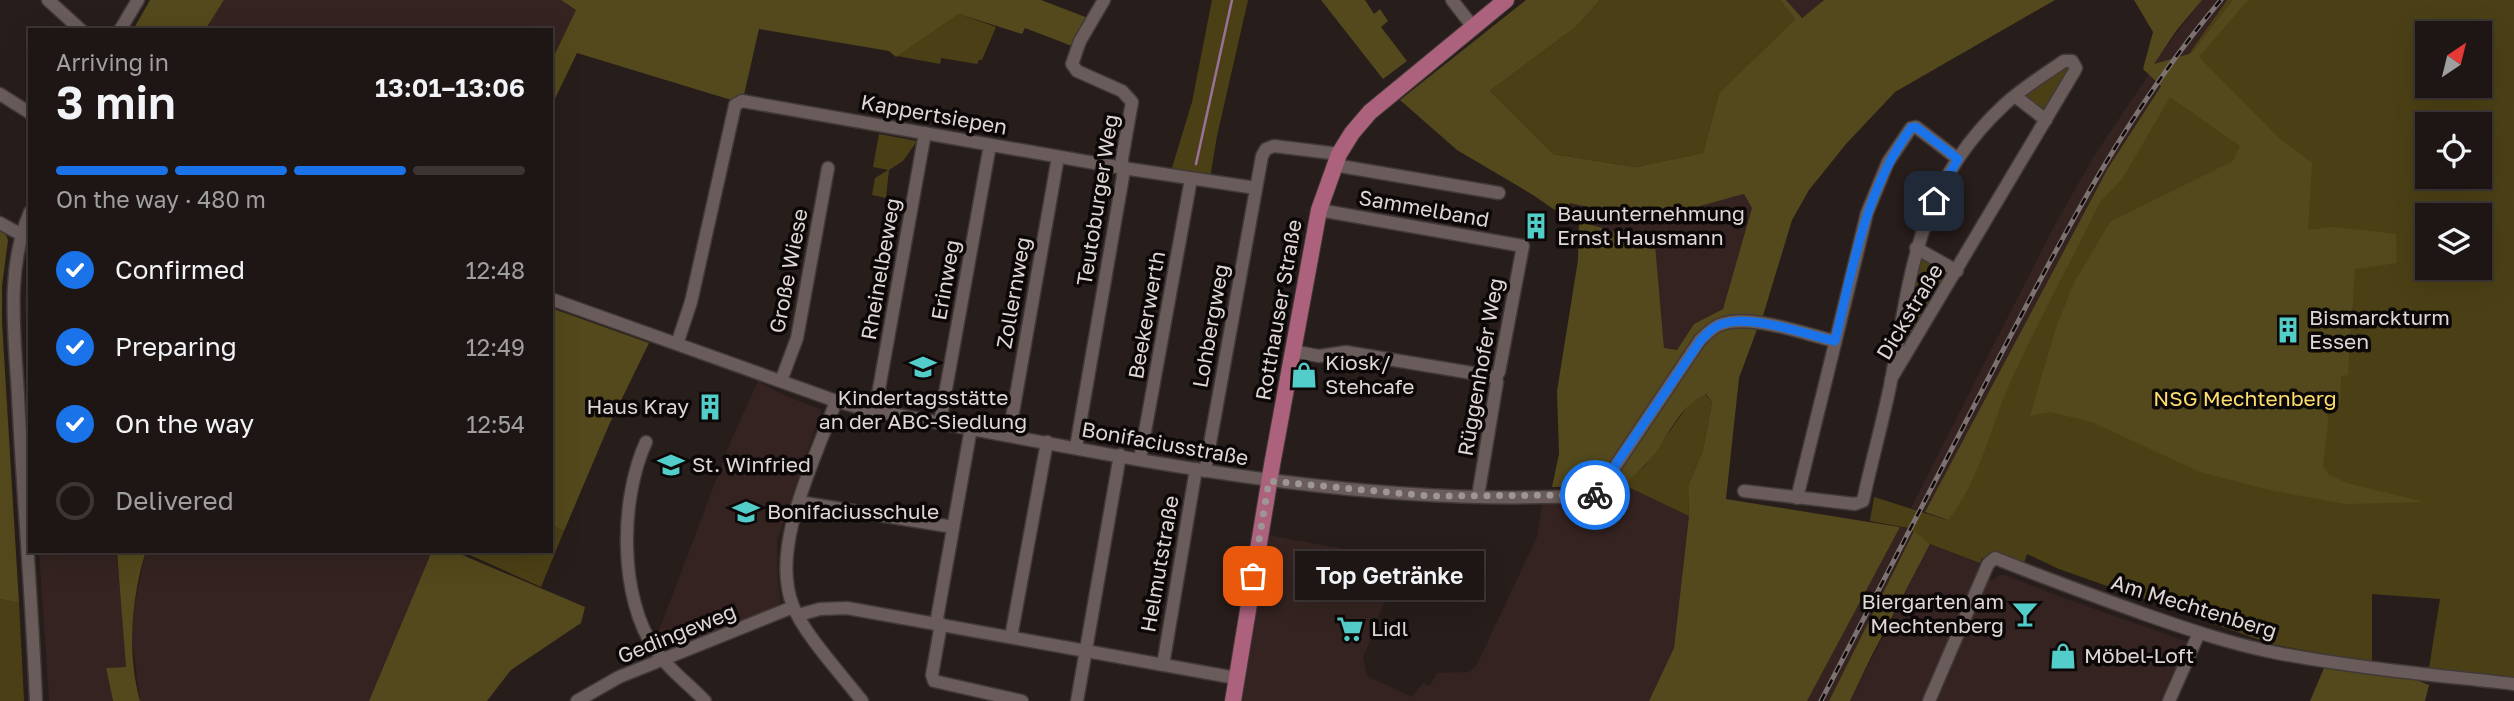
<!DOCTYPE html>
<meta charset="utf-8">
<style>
body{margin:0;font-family:"Golos Text",sans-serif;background:#251f1d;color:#f1f3f6;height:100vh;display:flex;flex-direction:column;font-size:26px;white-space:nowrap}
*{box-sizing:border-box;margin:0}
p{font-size:23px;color:#a09fa0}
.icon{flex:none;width:38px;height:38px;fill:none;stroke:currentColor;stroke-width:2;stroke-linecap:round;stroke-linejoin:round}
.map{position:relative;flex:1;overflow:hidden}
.details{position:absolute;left:28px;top:28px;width:525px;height:525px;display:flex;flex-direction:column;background:#1d1614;border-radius:0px;box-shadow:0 7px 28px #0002,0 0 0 2px #3b3534}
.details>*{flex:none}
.needle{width:46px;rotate:35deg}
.tools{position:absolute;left:2415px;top:21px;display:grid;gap:14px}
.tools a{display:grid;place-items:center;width:77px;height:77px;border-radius:0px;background:#1d1614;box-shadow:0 7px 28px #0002,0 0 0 2px #3b3534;font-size:35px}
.pin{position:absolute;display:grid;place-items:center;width:60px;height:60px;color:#fff;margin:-30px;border-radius:14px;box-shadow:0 4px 10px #0006}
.courier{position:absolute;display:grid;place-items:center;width:70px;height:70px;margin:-35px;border:5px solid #1a73e8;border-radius:50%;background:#fff;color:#222;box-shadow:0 2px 9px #0007}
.bubble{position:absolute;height:49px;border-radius:0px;background:#1d1614;box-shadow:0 7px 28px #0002,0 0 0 2px #3b3534;font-size:23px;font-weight:600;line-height:49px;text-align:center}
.headline em{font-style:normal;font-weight:600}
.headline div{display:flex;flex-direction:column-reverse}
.headline{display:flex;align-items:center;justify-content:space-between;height:119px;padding:0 28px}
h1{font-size:46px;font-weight:600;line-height:52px}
.bar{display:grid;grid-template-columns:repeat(4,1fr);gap:10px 7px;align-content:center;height:84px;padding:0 28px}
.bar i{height:9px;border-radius:5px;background:#3b3534}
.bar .on{background:#1a73e8}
.bar p{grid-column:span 4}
ol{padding:0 28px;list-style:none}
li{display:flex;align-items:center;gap:21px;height:77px}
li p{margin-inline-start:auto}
li .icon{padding:7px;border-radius:50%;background:#1a73e8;color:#fff;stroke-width:4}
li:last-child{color:#a09fa0}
li i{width:38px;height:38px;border:4px solid #3b3534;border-radius:50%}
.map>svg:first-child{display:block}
.built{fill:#342321}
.green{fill:#4b4015;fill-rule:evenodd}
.forest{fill:#54491c}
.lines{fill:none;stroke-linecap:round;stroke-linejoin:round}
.stream{stroke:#98729a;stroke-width:2.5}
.minor-casing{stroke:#413938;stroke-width:15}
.major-casing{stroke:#413938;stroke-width:18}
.minor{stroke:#695c5a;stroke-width:12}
.major{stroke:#ac617d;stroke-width:16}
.rail-casing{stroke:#7b7271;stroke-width:5}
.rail{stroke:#0d0808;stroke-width:2.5;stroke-dasharray:8;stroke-linecap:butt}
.done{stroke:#9e9695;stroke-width:7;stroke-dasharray:0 12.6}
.route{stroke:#1a73e8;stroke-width:9}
.labels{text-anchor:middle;stroke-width:7;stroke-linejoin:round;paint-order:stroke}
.street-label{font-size:21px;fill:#ded7d6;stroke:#0d0808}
.poi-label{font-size:21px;fill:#ded7d6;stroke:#0d0808;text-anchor:start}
.park-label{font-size:21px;fill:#fcde6b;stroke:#0d0808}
</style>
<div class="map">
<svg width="2514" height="701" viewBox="0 0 2514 701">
<rect width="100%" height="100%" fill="#271d1b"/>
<g class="built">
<polygon points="224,0 561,0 576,10 551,62 551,30 205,30"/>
<polygon points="1786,0 1824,0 1801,18"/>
<polygon points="2202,0 2233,0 2192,53 2153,64"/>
<polygon points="2149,74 2161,85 2108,168 1925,512 1911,508 2053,228 2094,156"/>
<polygon points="1744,194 1752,208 1723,309 1694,324 1677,350 1664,349 1655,244 1565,217 1569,203 1614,211 1653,213 1679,210"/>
<polygon points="30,244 30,389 25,302"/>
<polygon points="758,381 784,395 820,409 821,412 777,541 778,581 781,601 774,611 734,626 668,646 663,644 658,633 730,443"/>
<polygon points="1622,484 1689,516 1674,648 1649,701 1240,701 1261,534 1339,548 1396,578 1376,621 1378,624 1363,657 1367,676 1412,697 1423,683 1430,686 1437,673 1469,672 1476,666 1537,537 1543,499"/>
<polygon points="1900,527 1909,528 1914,531 1829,701 1807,701"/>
<polygon points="1930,544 1980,563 1976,573 1992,580 2000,575 2005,575 2064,598 2188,642 2164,701 1850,701"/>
<polygon points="39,551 117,551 127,667 106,669 113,701 49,701"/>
<polygon points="146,551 432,551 369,701 140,701 132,638 134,606"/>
</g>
<g class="green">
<polygon points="1212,0 1248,0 1217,136 1210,178 1171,171 1192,102"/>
<polygon points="1600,0 1780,0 1795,19 1719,93 1703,153 1635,167 1553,154 1490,91 1577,26"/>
<path d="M2227 0H2514V677L2429 668 2440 599 2372 594V663L2271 644 2059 569 2027 554 2022 569 1994 557 1982 558 1980 563 1930 544 1909 528 1870 521 1874 497 1947 520 1940 515 2082 226 2170 81ZM2427 33H2480V86H2427ZM2427 124H2480V177H2427ZM2427 215H2480V268H2427Z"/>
<polygon points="959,14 996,27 982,60 979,60 977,64 941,58 940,64 897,56"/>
<polygon points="2065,65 2071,68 2044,111 2025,97"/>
<polygon points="879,134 917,141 903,161 889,170 886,198 872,195 875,178 888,170 873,167"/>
<polygon points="1919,257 1949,272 1905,342 1904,341"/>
<polygon points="1705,394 1712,402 1703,450 1688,486 1689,516 1622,484 1645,466 1692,400"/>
<polygon points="551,525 564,531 541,587 461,551 551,551"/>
<polygon points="0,599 19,603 24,701 0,701"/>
</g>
<g class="forest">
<polygon points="150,0 224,0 205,30 133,30"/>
<polygon points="561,0 1041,0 1088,18 1072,46 1025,28 1022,34 959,14 896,57 889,51 759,29 743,99 738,102 577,53 551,107 551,62 576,10"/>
<polygon points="1321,0 1365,0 1374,14 1380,9 1388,21 1381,27 1407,61 1383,79"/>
<path d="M1526 0H1600L1577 26 1490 91 1553 154 1635 167 1703 153 1719 93 1795 19 1780 0H1786L1802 18 1824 0H2055L1895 92 1846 144 1809 190 1792 220 1762 319C1728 319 1712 313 1690 344L1596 486 1552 487 1559 454 1557 391 1578 260 1579 221 1655 244 1664 348 1677 350 1694 324 1723 309 1752 208 1744 194C1723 199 1701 207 1679 210 1643 217 1605 211 1570 203L1565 217 1533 195 1457 150 1400 100Z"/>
<path d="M2134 0H2202L2176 31 2154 64 2192 53 2233 0H2248L2199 57 2278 137 2312 163 2308 230 2334 227 2396 234 2397 263 2355 269 2348 375 2341 376 2340 404 2327 408 2328 424 2323 466 2329 475 2347 483 2424 502 2346 504 2274 491 2200 472 2092 422 2050 412 2030 416 2057 325 2074 283 2110 222 2233 161 2240 146 2170 97 2122 179 2100 202C2072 259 2041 316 2014 374 1991 422 1982 478 1948 520L1925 512 2108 168 2161 86 2143 69 2153 32Z"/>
<polygon points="0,230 6,235 8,240 2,286 2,322 19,603 0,599"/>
<polygon points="551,308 649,343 609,425 564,531 551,525"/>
<path d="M1759 324 1739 378 1726 499 1900 527 1807 701H1649L1674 648 1689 516 1688 486 1703 450 1712 402 1706 394C1676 407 1667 443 1645 465 1634 477 1622 483 1614 497H1600L1712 329Z"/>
<polygon points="1914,531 1930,544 1871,657 1850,701 1829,701"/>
<path d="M117 551H146C131 598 127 654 140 701H113L106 668 126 667Z"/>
<polygon points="432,551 453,551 585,607 581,623 511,670 487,701 369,701"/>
<polygon points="2324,668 2414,679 2429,685 2425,701 2310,701"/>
</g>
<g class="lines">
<polyline class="stream" points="1196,164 1232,0"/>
<g class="minor-casing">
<g id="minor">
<polyline points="48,0 81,30"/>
<polyline points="1452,0 1473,27"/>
<polyline points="120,30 138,0"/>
<polyline points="0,94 30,113"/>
<polyline points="2015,96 2046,120"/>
<polyline points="1334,165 1499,193"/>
<polyline points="1319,210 1523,246 1499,372 1496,377 1497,382 1478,496"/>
<path d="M30 212C5 270 15 335 18 396 23 498 32 599 36 701"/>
<polyline points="0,223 20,234"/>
<polyline points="1916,248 1957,271"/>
<path d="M551 299 836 401 865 409C1107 453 1349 510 1596 495L1700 340C1707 334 1712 327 1722 324 1752 314 1804 334 1835 341"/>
<polyline points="677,344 691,302 734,110 735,105 742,101 1123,168 1256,188"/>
<polyline points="1292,351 1319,356 1346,352 1496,377"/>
<polyline points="781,381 797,338 828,168"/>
<path d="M836 401C816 458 769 547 793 606 804 634 842 675 862 701"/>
<polyline points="875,411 925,133"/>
<polyline points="940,422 990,145"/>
<polyline points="1009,435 1058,157"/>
<path d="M646 442C620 499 618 597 656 651 669 670 689 684 705 701"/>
<polyline points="1076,447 1123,176 1122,159 1132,102 1122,91 1077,71 1072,64 1080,41 1104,0"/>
<polyline points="1140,459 1191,179"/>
<polyline points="1205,471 1262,156 1266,149 1274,146 1339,154"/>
<path d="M1744 491 1855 504 1863 501C1872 459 1884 418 1892 376 1911 269 1919 184 2004 105 2022 88 2044 75 2064 61H2072L2076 68 2074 72 1891 379"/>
<polyline points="1797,498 1867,213 1888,162 1911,128 1916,127 1958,159"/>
<polyline points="799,502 953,527"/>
<polyline points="798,615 820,609 847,608 1236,678"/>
<polyline points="936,624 971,428"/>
<polyline points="941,624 932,675 934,681 1022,701"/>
<polyline points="1011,637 1047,442"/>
<polyline points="1163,665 1196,469"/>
<polyline points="577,701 619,677 793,607"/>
<polyline points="1077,701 1120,455"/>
<path d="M1929 701 1988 564 1995 558C2044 578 2094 596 2144 614 2187 629 2231 644 2277 653 2355 668 2435 675 2514 684"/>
<polyline points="2169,701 2199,633"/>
</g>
</g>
<g class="major-casing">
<polyline id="major" points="1233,701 1272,465 1319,210 1339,154 1352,133 1370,112 1506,0"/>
</g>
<use href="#minor" class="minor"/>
<use href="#major" class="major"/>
<g class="rail-casing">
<path id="rail" d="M1821 701C1881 585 1941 470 2001 354 2066 230 2130 107 2221 0"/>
</g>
<use href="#rail" class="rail"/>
</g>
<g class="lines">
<polyline class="done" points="1253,576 1269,481 1429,496 1595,495"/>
<path class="route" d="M1595 495 1700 341C1707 334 1712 327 1722 324 1752 314 1804 334 1835 341 1853 267 1865 190 1911 128L1916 127 1958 159 1934 201"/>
</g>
<defs>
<g id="building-bare" transform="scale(2.1)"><path d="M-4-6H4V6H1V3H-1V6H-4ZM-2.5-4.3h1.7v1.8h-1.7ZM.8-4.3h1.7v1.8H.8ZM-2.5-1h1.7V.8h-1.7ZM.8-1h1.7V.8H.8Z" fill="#53cdca" stroke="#0d0808" stroke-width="2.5" paint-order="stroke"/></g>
<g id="school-bare" transform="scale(2.1)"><path d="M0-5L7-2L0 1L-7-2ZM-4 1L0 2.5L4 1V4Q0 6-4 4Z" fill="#53cdca" stroke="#0d0808" stroke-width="2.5" paint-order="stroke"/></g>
<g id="shop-bare" transform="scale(2.1)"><path d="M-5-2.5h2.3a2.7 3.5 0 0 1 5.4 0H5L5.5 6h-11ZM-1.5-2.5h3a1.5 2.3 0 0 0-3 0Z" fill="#53cdca" stroke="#0d0808" stroke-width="2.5" paint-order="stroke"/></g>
<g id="bar-bare" transform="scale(2.1)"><path d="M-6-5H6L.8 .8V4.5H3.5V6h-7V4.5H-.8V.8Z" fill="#53cdca" stroke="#0d0808" stroke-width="2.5" paint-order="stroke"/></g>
<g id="supermarket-bare" transform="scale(2.1)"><path d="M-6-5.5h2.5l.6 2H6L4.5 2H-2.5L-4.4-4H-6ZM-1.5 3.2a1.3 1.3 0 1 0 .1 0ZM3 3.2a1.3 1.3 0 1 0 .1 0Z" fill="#53cdca" stroke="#0d0808" stroke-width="2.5" paint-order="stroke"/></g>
</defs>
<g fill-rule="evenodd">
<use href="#building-bare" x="1536" y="226"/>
<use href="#building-bare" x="2288" y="330"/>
<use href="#school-bare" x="923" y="367"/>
<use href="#shop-bare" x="1304" y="375"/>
<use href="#building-bare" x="710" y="407"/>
<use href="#school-bare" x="671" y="465"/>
<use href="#school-bare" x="746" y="512"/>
<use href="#bar-bare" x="2025" y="614"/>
<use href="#supermarket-bare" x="1350" y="629"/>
<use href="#shop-bare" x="2063" y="656"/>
</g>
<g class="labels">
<g class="street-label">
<text transform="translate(934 115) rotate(10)" y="7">Kappertsiepen</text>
<text transform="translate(1098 200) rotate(-81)" y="7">Teutoburger Weg</text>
<text transform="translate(1424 209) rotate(10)" y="7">Sammelband</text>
<text transform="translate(881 269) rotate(-80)" y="7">Rheinelbeweg</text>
<text transform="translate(789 271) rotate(-79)" y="7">Große Wiese</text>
<text transform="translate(946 280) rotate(-80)" y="7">Erinweg</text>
<text transform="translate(1014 293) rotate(-80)" y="7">Zollernweg</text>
<text transform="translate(1279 310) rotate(-80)" y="7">Rotthauser Straße</text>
<text transform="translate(1910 312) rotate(-59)" y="7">Dickstraße</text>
<text transform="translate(1147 315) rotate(-80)" y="7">Beekerwerth</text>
<text transform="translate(1211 326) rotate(-80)" y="7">Lohbergweg</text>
<text transform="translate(1481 367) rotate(-80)" y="7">Rüggenhofer Weg</text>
<text transform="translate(1165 444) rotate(10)" y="7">Bonifaciusstraße</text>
<text transform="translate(1160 564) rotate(-80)" y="7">Helmutstraße</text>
<text transform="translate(2194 607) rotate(17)" y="7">Am Mechtenberg</text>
<text transform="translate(677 634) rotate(-22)" y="7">Gedingeweg</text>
</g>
<g class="poi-label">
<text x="1557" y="221">Bauunternehmung<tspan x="1557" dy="24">Ernst Hausmann</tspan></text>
<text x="2309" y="325">Bismarckturm<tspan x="2309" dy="24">Essen</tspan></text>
<text x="1325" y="370">Kiosk/<tspan x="1325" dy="24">Stehcafe</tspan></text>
<text x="923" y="405" text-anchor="middle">Kindertagsstätte<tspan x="923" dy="24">an der ABC-Siedlung</tspan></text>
<text x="689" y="414" text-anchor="end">Haus Kray</text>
<text x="692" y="472">St. Winfried</text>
<text x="767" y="519">Bonifaciusschule</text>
<text x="2004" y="609" text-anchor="end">Biergarten am<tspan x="2004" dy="24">Mechtenberg</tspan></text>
<text x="1371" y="636">Lidl</text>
<text x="2084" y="663">Möbel-Loft</text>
</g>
<g class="park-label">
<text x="2245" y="406">NSG Mechtenberg</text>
</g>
</g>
</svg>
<div class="tools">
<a><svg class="needle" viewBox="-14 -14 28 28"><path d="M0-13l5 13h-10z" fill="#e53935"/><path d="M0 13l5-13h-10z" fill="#a09fa0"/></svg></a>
<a><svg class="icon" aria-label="locate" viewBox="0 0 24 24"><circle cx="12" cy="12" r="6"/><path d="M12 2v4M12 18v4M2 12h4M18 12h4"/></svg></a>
<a><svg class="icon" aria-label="layers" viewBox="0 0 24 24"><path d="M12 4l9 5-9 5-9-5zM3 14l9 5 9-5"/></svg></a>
</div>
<div class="pin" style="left:1253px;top:576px;background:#ea580c"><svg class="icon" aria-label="bag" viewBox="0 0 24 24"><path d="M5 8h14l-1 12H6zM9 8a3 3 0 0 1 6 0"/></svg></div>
<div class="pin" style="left:1934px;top:201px;background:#1f2937"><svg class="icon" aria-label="home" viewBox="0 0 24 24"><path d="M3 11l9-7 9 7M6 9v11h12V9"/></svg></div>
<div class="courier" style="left:1595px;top:495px"><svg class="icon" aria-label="bike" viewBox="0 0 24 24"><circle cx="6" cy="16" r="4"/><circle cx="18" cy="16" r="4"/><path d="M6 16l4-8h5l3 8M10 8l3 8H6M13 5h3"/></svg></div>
<div class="bubble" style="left:1295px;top:551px;width:189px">Top Getränke</div>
<section class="details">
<div class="headline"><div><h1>3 min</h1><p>Arriving in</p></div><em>13:01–13:06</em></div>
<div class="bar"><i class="on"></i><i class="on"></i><i class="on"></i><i></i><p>On the way · 480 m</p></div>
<ol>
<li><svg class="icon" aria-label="check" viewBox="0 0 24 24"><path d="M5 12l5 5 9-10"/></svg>Confirmed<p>12:48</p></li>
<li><svg class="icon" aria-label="check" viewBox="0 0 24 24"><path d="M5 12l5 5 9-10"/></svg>Preparing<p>12:49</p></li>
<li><svg class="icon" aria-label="check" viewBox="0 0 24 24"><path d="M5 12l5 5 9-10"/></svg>On the way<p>12:54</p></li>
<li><i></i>Delivered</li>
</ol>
</section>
</div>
